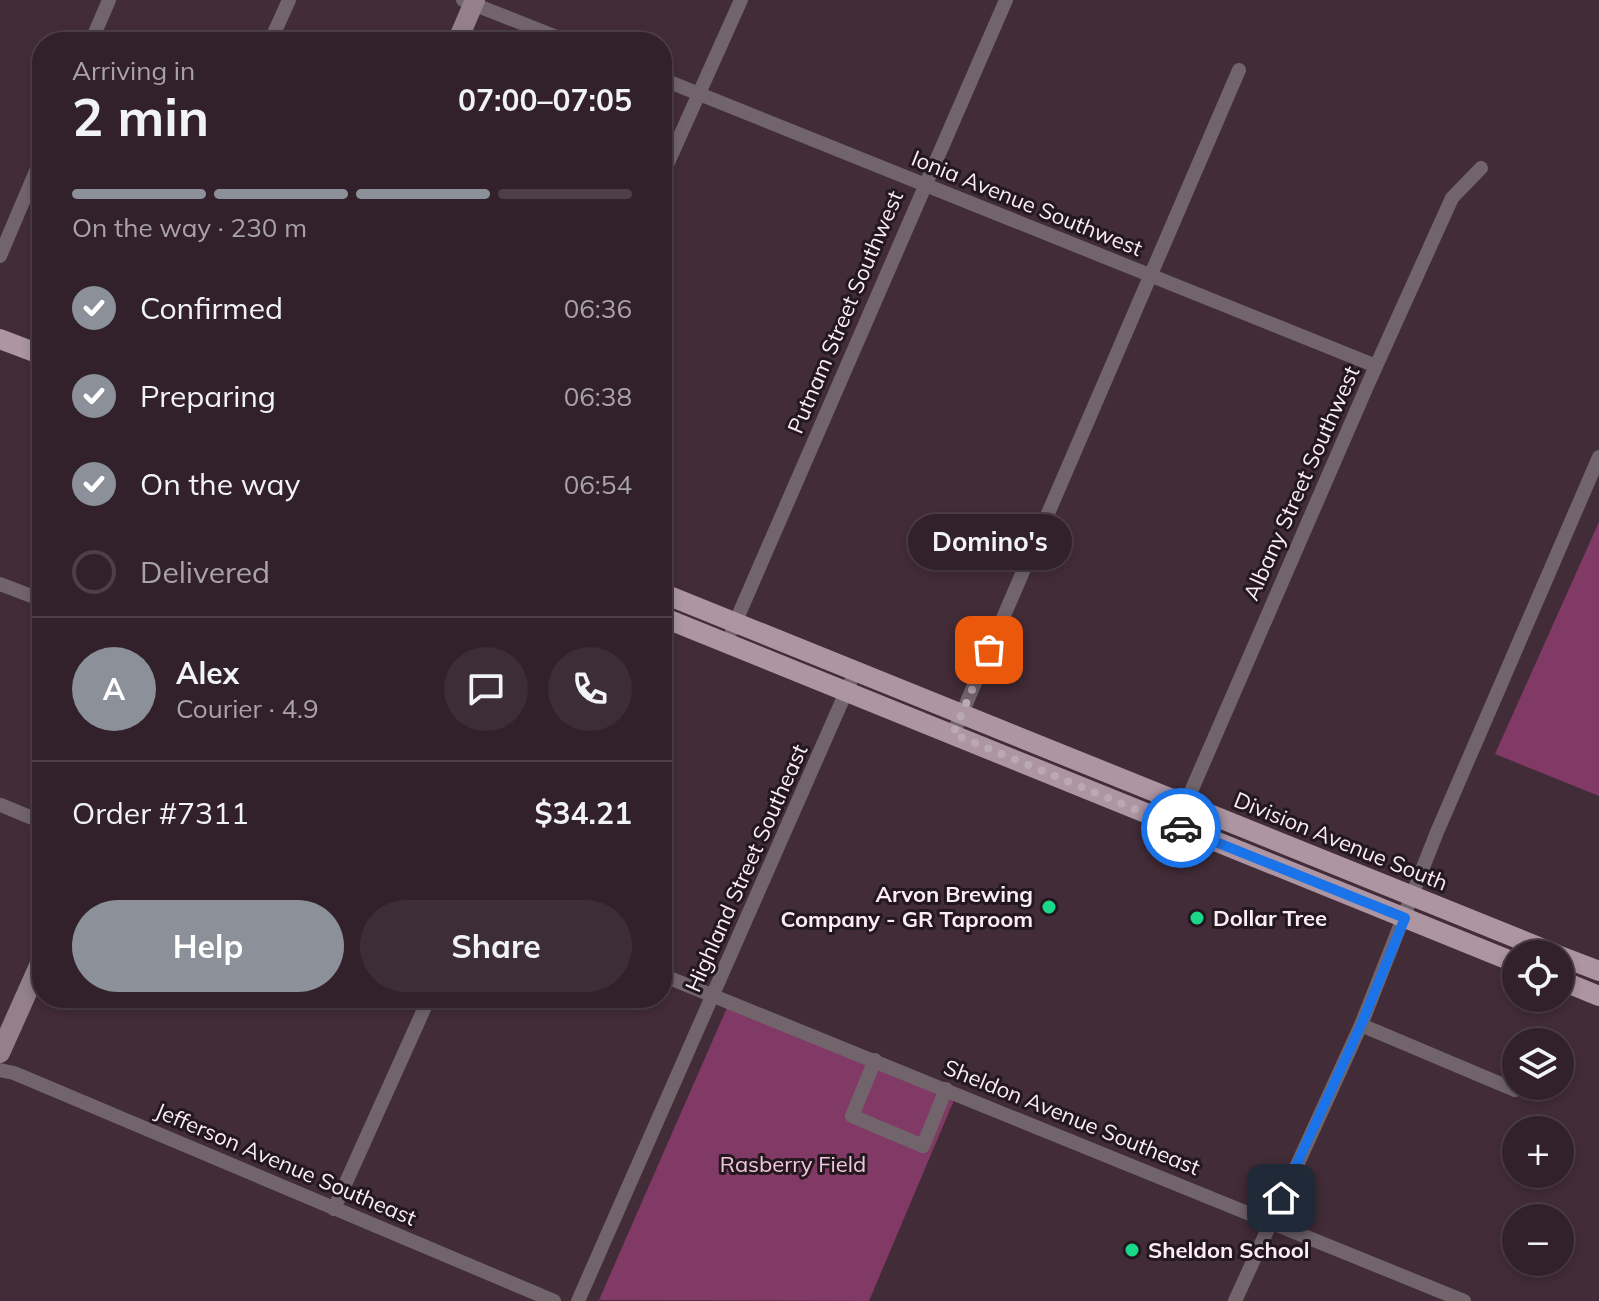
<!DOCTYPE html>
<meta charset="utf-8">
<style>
body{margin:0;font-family:Mulish,sans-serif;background:#3d2e36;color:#f1f3f6;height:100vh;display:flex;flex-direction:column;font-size:30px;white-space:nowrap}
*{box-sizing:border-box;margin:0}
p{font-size:26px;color:#a8a3a8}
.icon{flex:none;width:44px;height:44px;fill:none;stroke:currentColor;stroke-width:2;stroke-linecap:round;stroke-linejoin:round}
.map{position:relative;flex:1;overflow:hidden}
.sheet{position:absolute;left:32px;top:32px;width:640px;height:976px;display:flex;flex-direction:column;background:#32212a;border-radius:32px;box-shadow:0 4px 12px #0003,0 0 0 2px #4d3e47}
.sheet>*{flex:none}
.fabs{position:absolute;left:1502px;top:940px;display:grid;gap:16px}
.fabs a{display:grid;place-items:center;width:72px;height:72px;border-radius:50%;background:#32212a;box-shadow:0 4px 12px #0003,0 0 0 2px #4d3e47;font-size:40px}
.pin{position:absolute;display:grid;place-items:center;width:68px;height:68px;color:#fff;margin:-34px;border-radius:16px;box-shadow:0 4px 12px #0006}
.courier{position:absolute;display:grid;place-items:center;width:80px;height:80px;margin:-40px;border:6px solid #1a73e8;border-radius:50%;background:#fff;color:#222;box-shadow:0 2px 10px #0007}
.bubble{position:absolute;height:56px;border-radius:28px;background:#32212a;box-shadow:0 4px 12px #0003,0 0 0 2px #4d3e47;font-size:26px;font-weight:700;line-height:56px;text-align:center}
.summary em{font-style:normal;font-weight:700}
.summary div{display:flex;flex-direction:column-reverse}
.summary{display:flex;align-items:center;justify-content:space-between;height:136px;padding:0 40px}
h1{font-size:52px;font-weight:700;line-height:60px}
.bar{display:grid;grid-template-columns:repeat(4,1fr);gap:12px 8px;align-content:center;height:96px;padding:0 40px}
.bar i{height:10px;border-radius:6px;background:#4d3e47}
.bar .active{background:#8c9099}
.bar p{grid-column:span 4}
.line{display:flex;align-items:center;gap:20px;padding:0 40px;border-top:2px solid #4d3e47}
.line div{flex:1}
.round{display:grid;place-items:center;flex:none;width:84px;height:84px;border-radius:42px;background:#3d2e36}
ol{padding:0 40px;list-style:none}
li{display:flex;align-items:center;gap:24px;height:88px}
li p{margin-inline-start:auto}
li .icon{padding:8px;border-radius:50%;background:#8c9099;color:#fff;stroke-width:4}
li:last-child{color:#a8a3a8}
li i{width:44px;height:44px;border:4px solid #4d3e47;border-radius:50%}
.cta{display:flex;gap:16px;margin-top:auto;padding:16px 40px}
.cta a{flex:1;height:92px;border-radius:48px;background:#8c9099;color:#fff;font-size:32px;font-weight:700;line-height:92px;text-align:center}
.cta a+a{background:#3d2e36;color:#f1f3f6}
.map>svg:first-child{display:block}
.green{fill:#803a65}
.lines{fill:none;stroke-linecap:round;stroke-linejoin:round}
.street{stroke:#71656b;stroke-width:14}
.secondary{stroke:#93808a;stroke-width:20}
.primary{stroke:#ad95a2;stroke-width:20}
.done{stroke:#bba9b2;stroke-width:8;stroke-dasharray:0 14.4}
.route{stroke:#1a73e8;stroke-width:10}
.poi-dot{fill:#19d988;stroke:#22181e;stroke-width:3}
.labels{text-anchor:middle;stroke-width:6;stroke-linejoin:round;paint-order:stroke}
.street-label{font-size:22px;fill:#fcedf4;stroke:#22181e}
.poi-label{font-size:22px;font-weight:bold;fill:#fcedf4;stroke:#22181e;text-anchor:start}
.park-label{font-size:22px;fill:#f3c5de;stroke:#22181e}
</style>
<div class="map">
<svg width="1599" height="1301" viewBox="0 0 1599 1301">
<rect width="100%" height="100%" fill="#422c38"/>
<g class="green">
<polygon points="1599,522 1599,796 1495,754"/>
<polygon points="729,1003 957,1093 869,1301 599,1300"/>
</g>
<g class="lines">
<g class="street">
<polyline points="463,0 569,42"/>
<polyline points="91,42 109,0"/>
<polyline points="270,42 289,0"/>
<polyline points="662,79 1376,366"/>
<polyline points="662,176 741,0"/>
<polyline points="0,256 42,157"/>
<polyline points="0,584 42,600"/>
<polyline points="732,630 1006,0"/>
<polyline points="953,734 1239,70"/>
<polyline points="1,805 42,822"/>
<polyline points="1176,826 1368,384 1452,198 1481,168"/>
<polyline points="662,975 1464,1301"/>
<polyline points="1361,1025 1515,1090"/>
<polyline points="875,1060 852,1116 923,1146 946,1089"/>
<polyline points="0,1070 14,1073 554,1301"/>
<polyline points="334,1209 429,998"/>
<polyline points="578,1301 850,683"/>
<polyline points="1235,1301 1361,1025 1437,832 1599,457"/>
</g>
<g class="secondary">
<polyline points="457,42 475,0"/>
<polyline points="0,1053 42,959"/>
</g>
<g class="primary">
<polyline points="0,339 42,355"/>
<polyline points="662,593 1556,954"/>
<polyline points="662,617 1516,963"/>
<polyline points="1560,956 1599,971"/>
<polyline points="1560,980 1599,996"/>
</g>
</g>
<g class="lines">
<polyline class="done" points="989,650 953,734 1181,828"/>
<polyline class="route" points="1181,828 1405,918 1361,1025 1281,1198"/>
</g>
<g class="poi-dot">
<circle cx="1049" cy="907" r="8"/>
<circle cx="1197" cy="918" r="8"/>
<circle cx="1132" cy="1250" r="8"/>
</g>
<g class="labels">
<g class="street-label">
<text transform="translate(1027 203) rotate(22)" y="8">Ionia Avenue Southwest</text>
<text transform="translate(845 312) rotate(-67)" y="8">Putnam Street Southwest</text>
<text transform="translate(1301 483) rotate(-66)" y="8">Albany Street Southwest</text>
<text transform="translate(1341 841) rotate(22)" y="8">Division Avenue South</text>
<text transform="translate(746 868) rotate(-66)" y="8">Highland Street Southeast</text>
<text transform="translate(1072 1117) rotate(22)" y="8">Sheldon Avenue Southeast</text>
<text transform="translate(286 1164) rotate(23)" y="8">Jefferson Avenue Southeast</text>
</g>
<g class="poi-label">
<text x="1033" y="902" text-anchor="end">Arvon Brewing<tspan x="1033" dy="25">Company - GR Taproom</tspan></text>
<text x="1213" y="926">Dollar Tree</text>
<text x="1148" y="1258">Sheldon School</text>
</g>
<g class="park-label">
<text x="793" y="1172">Rasberry Field</text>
</g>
</g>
</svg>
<div class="fabs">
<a><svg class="icon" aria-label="locate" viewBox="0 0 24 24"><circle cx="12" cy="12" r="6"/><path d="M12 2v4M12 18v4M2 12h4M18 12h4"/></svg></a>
<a><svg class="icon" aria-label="layers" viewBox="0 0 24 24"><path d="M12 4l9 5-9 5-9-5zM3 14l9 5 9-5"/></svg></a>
<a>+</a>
<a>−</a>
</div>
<div class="pin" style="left:989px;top:650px;background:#ea580c"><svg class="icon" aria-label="bag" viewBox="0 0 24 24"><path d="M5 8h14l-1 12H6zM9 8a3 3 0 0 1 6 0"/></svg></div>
<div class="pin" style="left:1281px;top:1198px;background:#1f2937"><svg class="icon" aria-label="home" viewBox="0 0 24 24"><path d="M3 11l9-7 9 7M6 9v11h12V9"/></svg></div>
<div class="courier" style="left:1181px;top:828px"><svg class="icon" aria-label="car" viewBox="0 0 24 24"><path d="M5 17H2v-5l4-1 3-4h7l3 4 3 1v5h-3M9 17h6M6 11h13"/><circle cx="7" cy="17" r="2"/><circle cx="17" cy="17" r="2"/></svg></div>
<div class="bubble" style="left:908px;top:514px;width:164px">Domino's</div>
<section class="sheet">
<div class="summary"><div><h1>2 min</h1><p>Arriving in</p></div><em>07:00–07:05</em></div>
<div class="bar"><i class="active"></i><i class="active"></i><i class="active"></i><i></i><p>On the way · 230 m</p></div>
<ol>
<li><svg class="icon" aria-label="check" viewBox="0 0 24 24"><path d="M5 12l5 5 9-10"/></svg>Confirmed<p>06:36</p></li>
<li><svg class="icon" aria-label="check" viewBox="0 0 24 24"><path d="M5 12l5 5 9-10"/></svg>Preparing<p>06:38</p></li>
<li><svg class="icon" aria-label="check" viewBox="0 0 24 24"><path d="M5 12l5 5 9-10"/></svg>On the way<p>06:54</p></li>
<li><i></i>Delivered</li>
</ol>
<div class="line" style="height:144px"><b class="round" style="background:#8c9099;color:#fff">A</b><div><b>Alex</b><p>Courier · 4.9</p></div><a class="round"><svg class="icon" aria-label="chat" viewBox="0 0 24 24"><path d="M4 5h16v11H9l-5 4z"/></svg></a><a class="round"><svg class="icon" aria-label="phone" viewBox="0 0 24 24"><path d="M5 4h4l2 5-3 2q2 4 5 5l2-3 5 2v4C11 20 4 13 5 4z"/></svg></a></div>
<div class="line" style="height:104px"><div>Order #7311</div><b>$34.21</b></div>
<div class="cta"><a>Help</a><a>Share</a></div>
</section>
</div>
